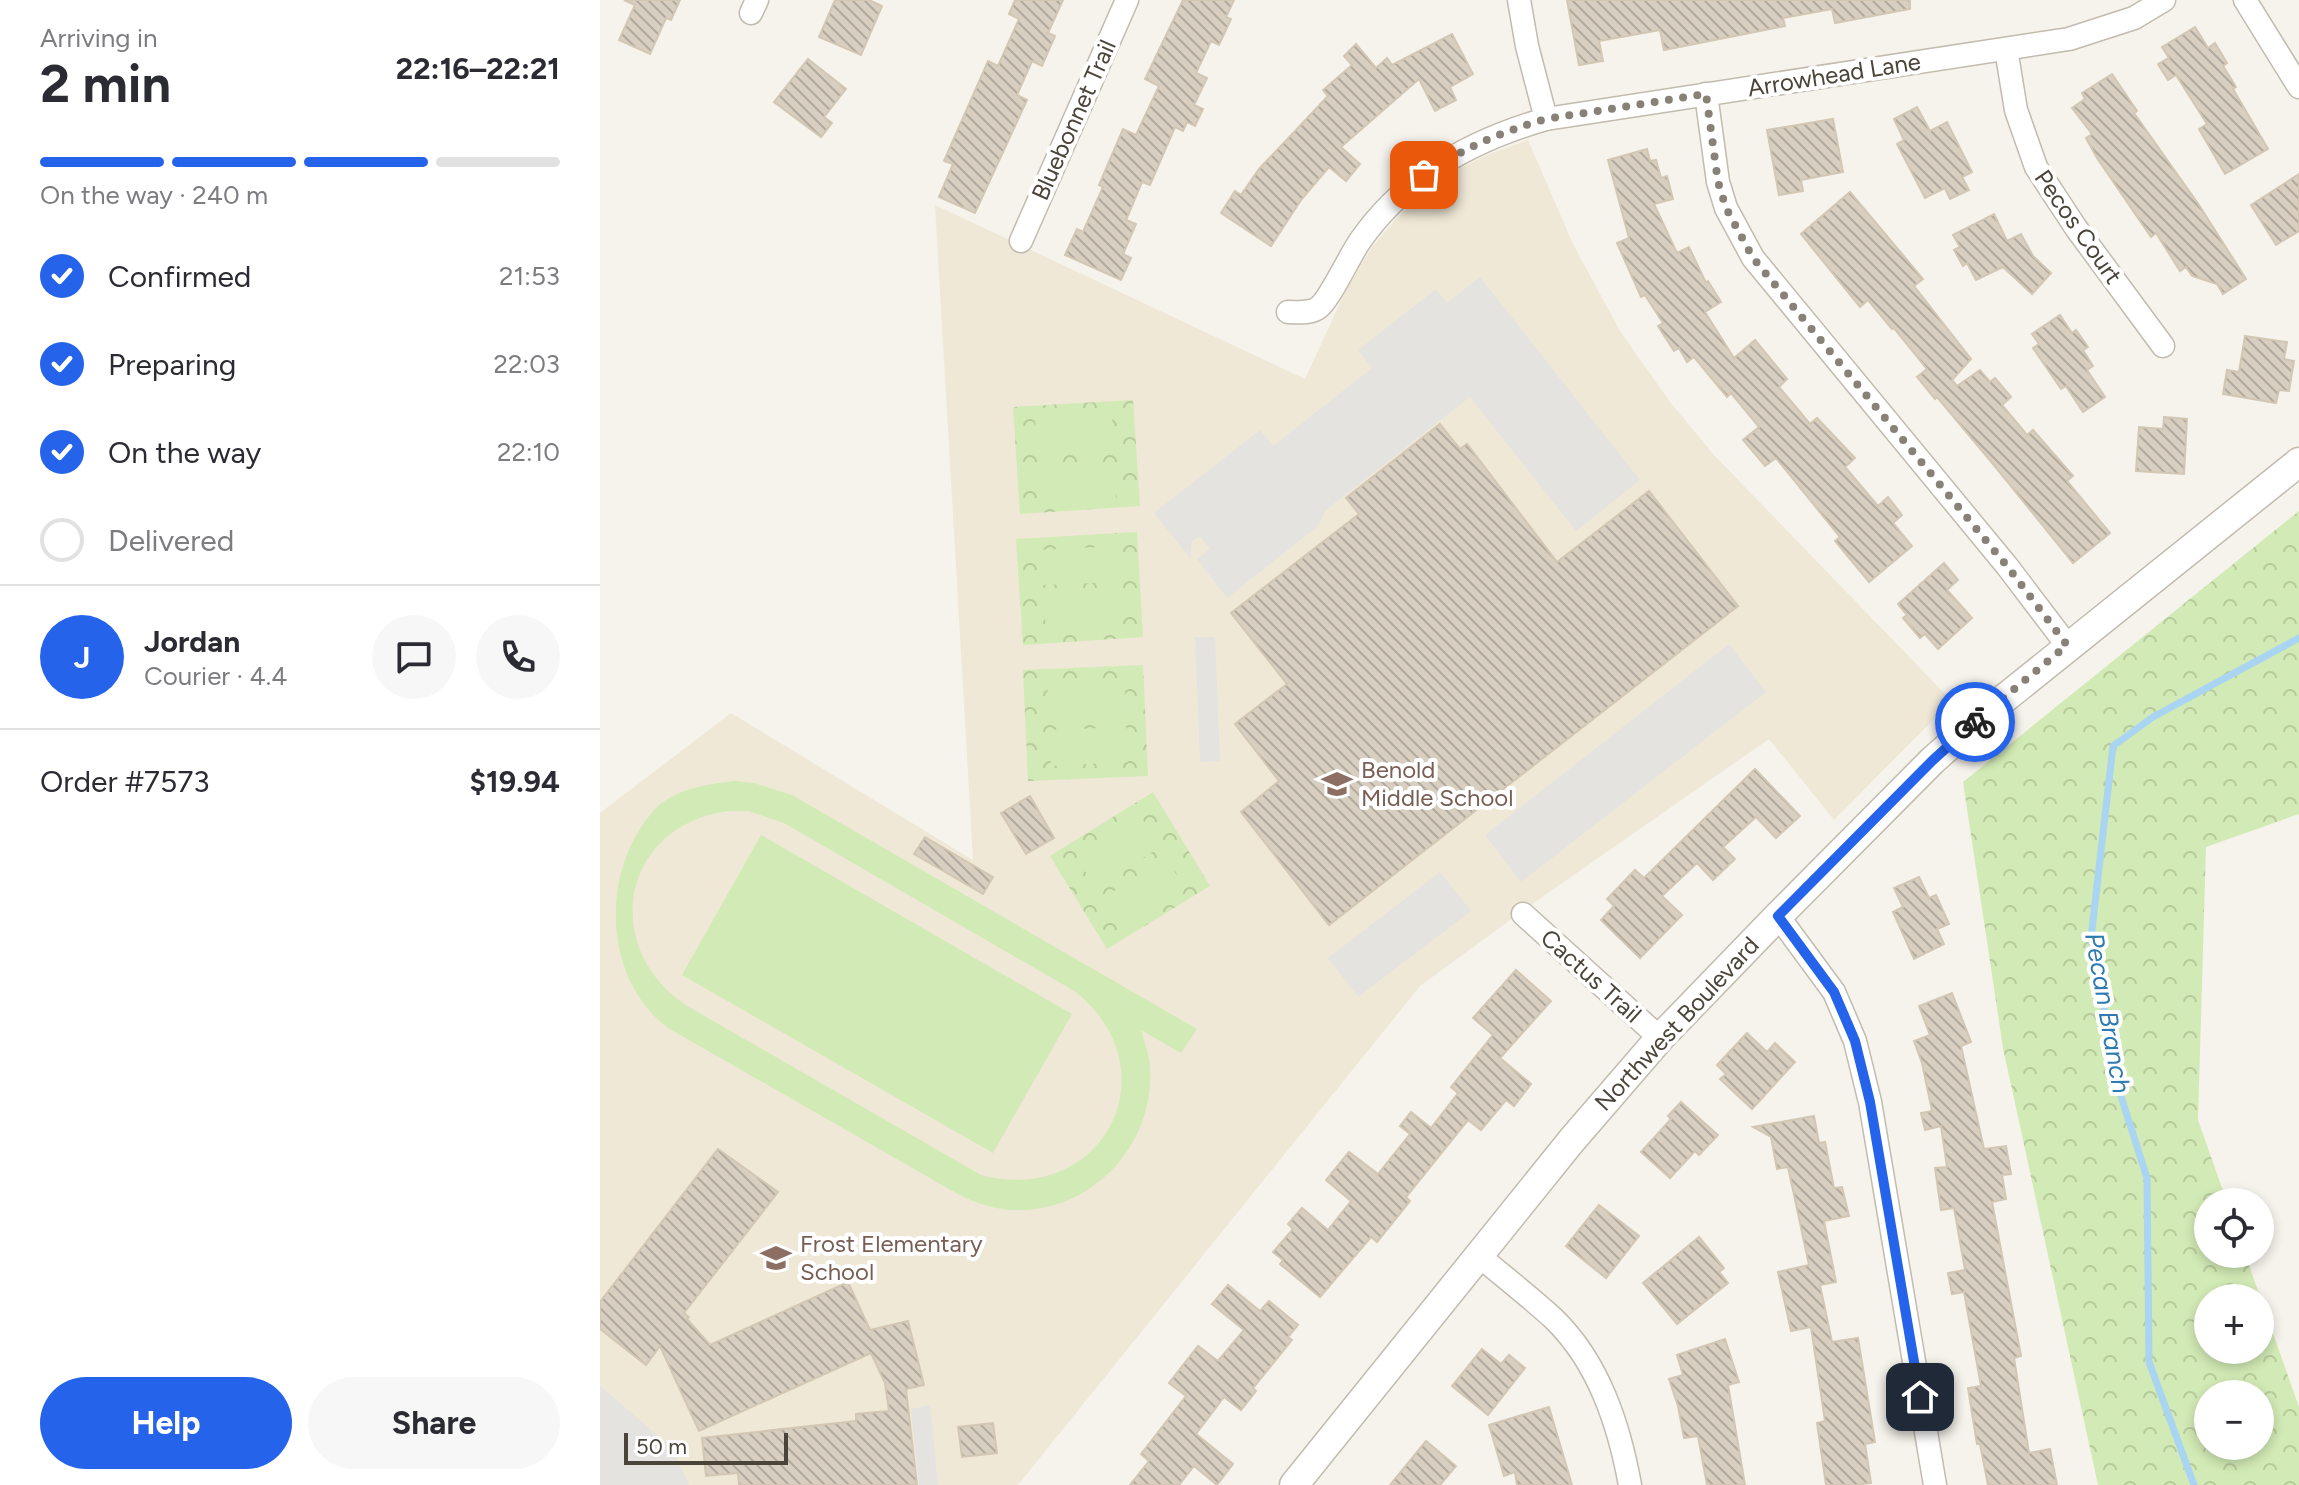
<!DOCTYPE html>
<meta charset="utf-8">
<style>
body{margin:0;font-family:Figtree,sans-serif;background:#f7f7f7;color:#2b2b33;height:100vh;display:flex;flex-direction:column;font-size:30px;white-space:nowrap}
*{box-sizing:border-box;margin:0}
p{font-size:26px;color:#7c7c81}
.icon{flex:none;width:44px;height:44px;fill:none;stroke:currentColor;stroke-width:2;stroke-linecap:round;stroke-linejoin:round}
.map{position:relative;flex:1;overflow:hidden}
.details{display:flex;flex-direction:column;background:#fff;width:600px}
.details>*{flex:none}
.controls{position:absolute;left:1594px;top:1188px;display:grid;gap:16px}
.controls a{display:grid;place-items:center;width:80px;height:80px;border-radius:50%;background:#fff;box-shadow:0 4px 12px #0003;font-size:40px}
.scale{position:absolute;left:24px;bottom:20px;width:164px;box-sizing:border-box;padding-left:8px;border:4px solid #4b4439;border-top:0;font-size:22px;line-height:28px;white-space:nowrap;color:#4b4439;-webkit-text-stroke:6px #fff;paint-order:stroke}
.pin{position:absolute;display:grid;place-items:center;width:68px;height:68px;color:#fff;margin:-34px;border-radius:16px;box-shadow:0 4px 12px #0006}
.courier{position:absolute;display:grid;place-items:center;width:80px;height:80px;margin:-40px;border:6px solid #2563eb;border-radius:50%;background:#fff;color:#222;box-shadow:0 2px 10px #0007}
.headline em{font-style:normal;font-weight:700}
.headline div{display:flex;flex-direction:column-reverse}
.headline{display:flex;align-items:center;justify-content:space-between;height:136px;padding:0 40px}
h1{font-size:52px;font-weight:700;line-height:60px}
.bar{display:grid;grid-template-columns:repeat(4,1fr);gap:12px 8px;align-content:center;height:96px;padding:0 40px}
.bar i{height:10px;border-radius:6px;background:#e1e1e2}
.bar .on{background:#2563eb}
.bar p{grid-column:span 4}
.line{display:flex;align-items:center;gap:20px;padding:0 40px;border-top:2px solid #e1e1e2}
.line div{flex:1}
.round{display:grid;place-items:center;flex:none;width:84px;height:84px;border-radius:42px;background:#f7f7f7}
ol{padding:0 40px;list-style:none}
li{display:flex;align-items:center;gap:24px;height:88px}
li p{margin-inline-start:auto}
li .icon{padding:8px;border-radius:50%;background:#2563eb;color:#fff;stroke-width:4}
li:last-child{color:#7c7c81}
li i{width:44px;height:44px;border:4px solid #e1e1e2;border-radius:50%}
.action{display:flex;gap:16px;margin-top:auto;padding:16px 40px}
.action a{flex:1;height:92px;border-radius:48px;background:#2563eb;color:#fff;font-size:32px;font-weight:700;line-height:92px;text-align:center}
.action a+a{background:#f7f7f7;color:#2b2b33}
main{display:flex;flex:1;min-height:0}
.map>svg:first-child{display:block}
.education{fill:#efe8d6}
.park{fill:url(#park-crowns);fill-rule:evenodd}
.garden{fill:#d2eab5;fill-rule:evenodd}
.parking{fill:#e5e3e0}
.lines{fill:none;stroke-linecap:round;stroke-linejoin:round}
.stream{stroke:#a9d4f2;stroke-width:7}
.building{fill:url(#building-back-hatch);stroke:#d3c7b4;stroke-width:2}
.minor-casing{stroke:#c2bbae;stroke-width:25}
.tertiary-casing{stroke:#c2bbae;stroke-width:31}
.minor{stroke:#fff;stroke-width:22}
.tertiary{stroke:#fff;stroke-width:28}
.done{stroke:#878178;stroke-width:8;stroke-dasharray:0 14.4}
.route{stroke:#2563eb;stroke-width:10}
.labels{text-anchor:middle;stroke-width:8;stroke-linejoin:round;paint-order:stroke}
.street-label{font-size:24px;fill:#4b4439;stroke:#fff}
.education-label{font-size:24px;fill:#785e54;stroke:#fff;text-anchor:start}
.water-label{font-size:26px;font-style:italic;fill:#2e7ab2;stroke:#fff}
</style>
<main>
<section class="details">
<div class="headline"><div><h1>2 min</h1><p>Arriving in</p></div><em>22:16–22:21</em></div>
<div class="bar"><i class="on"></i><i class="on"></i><i class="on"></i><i></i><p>On the way · 240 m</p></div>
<ol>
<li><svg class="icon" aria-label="check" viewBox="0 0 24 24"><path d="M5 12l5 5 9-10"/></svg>Confirmed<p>21:53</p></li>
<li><svg class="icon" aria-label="check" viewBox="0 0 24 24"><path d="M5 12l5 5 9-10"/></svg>Preparing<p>22:03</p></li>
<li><svg class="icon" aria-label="check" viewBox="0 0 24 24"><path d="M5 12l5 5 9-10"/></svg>On the way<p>22:10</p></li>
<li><i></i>Delivered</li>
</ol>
<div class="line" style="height:144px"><b class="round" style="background:#2563eb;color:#fff">J</b><div><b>Jordan</b><p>Courier · 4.4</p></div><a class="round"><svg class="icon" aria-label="chat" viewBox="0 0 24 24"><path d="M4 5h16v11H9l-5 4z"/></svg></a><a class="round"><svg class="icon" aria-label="phone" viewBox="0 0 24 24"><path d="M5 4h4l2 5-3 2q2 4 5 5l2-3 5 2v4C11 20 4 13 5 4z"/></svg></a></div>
<div class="line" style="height:104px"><div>Order #7573</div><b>$19.94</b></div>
<div class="action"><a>Help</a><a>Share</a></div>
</section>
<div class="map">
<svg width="1699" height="1485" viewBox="0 0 1699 1485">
<defs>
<pattern id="park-crowns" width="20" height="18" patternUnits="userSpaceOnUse" patternTransform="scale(2)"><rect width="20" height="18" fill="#d2eab5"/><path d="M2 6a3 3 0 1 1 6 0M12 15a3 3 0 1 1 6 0" fill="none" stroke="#b6ca9c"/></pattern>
<pattern id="building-back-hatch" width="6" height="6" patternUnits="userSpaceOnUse" patternTransform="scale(2)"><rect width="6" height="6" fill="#d8cfc1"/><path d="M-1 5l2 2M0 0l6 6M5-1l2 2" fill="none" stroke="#b1aa9e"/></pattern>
</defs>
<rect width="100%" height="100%" fill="#f6f3ec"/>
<polygon class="education" points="928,140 973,244 1020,331 1070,402 1114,455 1352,701 1234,820 1169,739 935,902 820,986 418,1485 0,1485 0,813 131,713 373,860 335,205 705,379 746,290 772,247 797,218 820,196 857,170 887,155"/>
<g class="park">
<polygon points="533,400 540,506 420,514 413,407"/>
<path d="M1699 511V814L1606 847 1598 1120 1627 1202H1608V1254H1645L1699 1407V1485H1498L1403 1048 1363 782ZM1608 1298H1660V1350H1608ZM1608 1394H1660V1446H1608Z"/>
<polygon points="537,532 543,637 423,645 416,539"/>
<polygon points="543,665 548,776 428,781 423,670"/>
<polygon points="553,792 610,886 507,949 450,856"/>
</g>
<g class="garden">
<polygon points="512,415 514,450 437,454 435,418"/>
<polygon points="514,462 516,498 439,501 438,466"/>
<polygon points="518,546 520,582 443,585 441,550"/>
<polygon points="521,595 523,630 446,634 444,598"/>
<polygon points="524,678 526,714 449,717 447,682"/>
<polygon points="526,727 528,762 451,766 449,730"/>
<path d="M135 781 154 783 192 795 597 1029 581 1053 541 1030C544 1042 549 1053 550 1065 556 1144 492 1214 412 1210 389 1209 368 1200 349 1189L68 1028C0 976 0 864 59 805 81 788 108 784 135 781ZM128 811H149L184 823 476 992C573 1071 503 1207 381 1175L89 1007C0 951 19 826 128 811Z"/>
<polygon points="541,817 560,847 496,888 476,858"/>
<polygon points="161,835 472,1014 393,1153 82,975"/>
<polygon points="566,858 585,888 521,929 501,899"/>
</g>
<g class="parking">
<polygon points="880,277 1040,480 976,531 870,397 726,510 718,526 627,598 597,559 610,549 600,536 592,541 590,558 554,513 660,430 673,446 772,368 758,350 836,289 847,303"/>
<polygon points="595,637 615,637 620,761 600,762"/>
<polygon points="1129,644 1166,692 921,882 885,835"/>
<polygon points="840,872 871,911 758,997 728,958"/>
<polygon points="0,1386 72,1448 89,1485 0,1485"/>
<polygon points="330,1405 338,1485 319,1485 311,1409"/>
</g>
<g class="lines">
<polyline class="stream" points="1594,1485 1549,1362 1547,1178 1519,1090 1491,938 1513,746 1553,717 1699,638"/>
</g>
<g class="building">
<polygon points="24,0 80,0 71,20 66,18 50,54 19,40 35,5"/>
<polygon points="235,0 269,0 282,6 261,55 219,37"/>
<polygon points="415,0 463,0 448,33 455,36 442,66 432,61 417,95 427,100 375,213 339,197 353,164 344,161 388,61 398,66 419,19 409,14"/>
<polygon points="583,0 634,0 626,17 631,19 619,45 611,41 596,73 607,78 594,105 603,109 595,126 587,122 583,131 575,127 550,185 542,182 526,220 536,224 523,254 531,258 521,280 465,255 477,229 483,232 503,187 499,185 523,129 536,135 559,86 545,79"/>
<polygon points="967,0 1310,0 1310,9 1235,23 1232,9 1183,18 1185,26 1064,50 1060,30 999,41 1003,61 979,65"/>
<polygon points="1595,27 1608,48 1615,43 1627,63 1623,66 1636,87 1633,89 1668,149 1625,174 1599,129 1607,124 1576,75 1568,80 1558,64 1569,58 1562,47"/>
<polygon points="852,34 873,74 850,87 856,100 835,111 819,79 741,147 760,164 746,181 729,167 701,200 671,246 621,213 635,191 641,195 659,169 728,96 723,90 752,65 744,56 756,44 776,68 787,58 792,65"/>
<polygon points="208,59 246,89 224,117 232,123 221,137 174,102"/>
<polygon points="1512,74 1537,111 1534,113 1599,205 1646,279 1623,294 1617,284 1592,276 1586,267 1580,271 1556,233 1551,237 1497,158 1486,138 1492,134 1472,108 1485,99 1482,93"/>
<polygon points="1317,107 1330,131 1347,122 1372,172 1362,177 1369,190 1350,199 1345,188 1325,198 1297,144 1304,140 1294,119"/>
<polygon points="1233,119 1243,172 1201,180 1203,191 1179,195 1167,130"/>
<polygon points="1047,149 1050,161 1056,160 1061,178 1067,176 1073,199 1054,204 1077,253 1089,247 1106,283 1108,281 1121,302 1105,312 1134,358 1155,340 1187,379 1179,387 1210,424 1217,418 1255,458 1245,467 1278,506 1288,497 1302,515 1293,523 1312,546 1269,582 1235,541 1240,537 1176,458 1165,466 1143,440 1159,427 1131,393 1127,397 1094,357 1087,362 1079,348 1074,351 1058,326 1063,323 1045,295 1041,297 1017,243 1029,238 1008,160"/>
<polygon points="1699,174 1699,231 1676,245 1651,205"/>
<polygon points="1250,192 1323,279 1314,286 1371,359 1352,380 1357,386 1380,370 1390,382 1395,378 1411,397 1402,405 1427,435 1433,430 1473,476 1467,481 1510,533 1473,563 1393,464 1337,397 1335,399 1317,377 1327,369 1294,328 1292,329 1268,300 1260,307 1201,234"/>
<polygon points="1394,214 1407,241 1421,234 1433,256 1451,273 1432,294 1403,267 1376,280 1367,263 1363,266 1354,250 1360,247 1353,235"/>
<polygon points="1460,315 1472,333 1476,330 1488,347 1483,350 1493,366 1487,370 1505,397 1483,412 1466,386 1461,389 1433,348 1439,344 1432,334"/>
<polygon points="1645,336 1687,342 1684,359 1694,361 1689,391 1679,390 1676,403 1623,394 1627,370 1639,372"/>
<polygon points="1564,417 1587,419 1584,474 1536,471 1539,427 1563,429"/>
<polygon points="840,424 860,449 867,444 957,562 1049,491 1138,606 729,925 641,812 679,781 635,724 687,684 631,613 759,514 746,498"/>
<polygon points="1344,563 1358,580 1347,590 1372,618 1338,649 1325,634 1320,638 1303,618 1307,615 1298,604"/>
<polygon points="1155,769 1200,816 1176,838 1156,817 1123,847 1135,859 1113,880 1097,863 1062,896 1082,915 1040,958 1001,920 1014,906 1007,899 1035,870 1044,878"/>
<polygon points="430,796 454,838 426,854 401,813"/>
<polygon points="325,837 393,877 383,894 314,854"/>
<polygon points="1319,877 1329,898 1336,895 1349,924 1337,929 1344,944 1314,959 1293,912 1303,907 1294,888"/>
<polygon points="916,970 951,1001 900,1058 931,1084 914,1106 906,1100 881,1130 868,1120 806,1197 810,1201 777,1242 771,1237 720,1297 680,1264 683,1260 673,1252 693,1229 688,1224 702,1208 728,1230 751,1201 726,1180 749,1152 778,1174 810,1134 800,1126 811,1112 831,1128 858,1093 851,1087 893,1035 873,1018"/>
<polygon points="1352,993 1371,1042 1361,1046 1384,1149 1406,1146 1411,1174 1402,1175 1406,1199 1392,1202 1421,1356 1414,1358 1429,1453 1450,1449 1457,1485 1388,1485 1380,1444 1377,1444 1368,1388 1381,1386 1364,1292 1352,1294 1348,1273 1365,1270 1354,1208 1341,1210 1335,1168 1347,1167 1341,1126 1325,1130 1321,1113 1332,1111 1322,1063 1314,1041 1330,1035 1319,1006"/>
<polygon points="1147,1033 1167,1052 1175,1043 1195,1062 1152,1109 1120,1079 1126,1074 1117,1065"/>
<polygon points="1081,1102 1118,1135 1099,1155 1095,1151 1070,1178 1041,1152 1071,1119 1068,1116"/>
<polygon points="1214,1116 1219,1143 1225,1142 1234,1188 1242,1187 1249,1216 1224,1221 1236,1282 1220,1285 1232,1342 1258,1338 1275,1442 1265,1444 1271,1483 1256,1485 1226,1485 1217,1423 1225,1421 1211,1327 1191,1331 1178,1272 1209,1265 1188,1167 1177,1169 1171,1137 1153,1127"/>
<polygon points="118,1149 178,1192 84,1313 89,1317 87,1319 110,1345 248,1282 270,1330 308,1321 324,1385 306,1389 317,1485 139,1485 138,1473 106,1476 102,1438 256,1421 256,1414 289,1411 285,1383 271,1353 99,1431 60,1346 46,1365 0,1329 0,1302"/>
<polygon points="999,1205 1039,1236 1006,1278 966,1246"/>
<polygon points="1099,1237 1124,1268 1119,1272 1128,1283 1077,1324 1043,1283"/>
<polygon points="628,1285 660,1311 669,1301 698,1325 688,1337 692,1340 653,1388 656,1391 641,1410 624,1397 596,1434 633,1464 617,1485 594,1466 579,1485 530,1485 549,1461 541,1454 586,1396 569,1383 598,1346 618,1361 644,1330 612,1304"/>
<polygon points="1125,1339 1139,1382 1128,1385 1145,1485 1107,1485 1098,1436 1084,1438 1078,1406 1069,1379 1083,1375 1077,1355"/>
<polygon points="882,1349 901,1364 909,1355 925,1368 888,1415 852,1386"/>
<polygon points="949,1407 972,1485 917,1485 915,1472 904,1476 889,1425"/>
<polygon points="393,1423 397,1453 362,1457 358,1427"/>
<polygon points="826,1441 856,1466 840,1485 790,1485"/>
</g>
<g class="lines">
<g class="minor-casing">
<g id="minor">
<polyline points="919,0 927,46 946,119"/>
<polyline points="1645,0 1699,87"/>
<polyline points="151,13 157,0"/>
<polyline points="1406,49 1416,110 1436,167 1476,228 1563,346"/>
<polyline points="1106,94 1118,182 1126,208 1153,258 1407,566 1467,645"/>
<polyline points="421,241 527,0"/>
<path d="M688 312C697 312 709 314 718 308 729 301 750 255 760 241 805 176 872 140 946 119L1469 39 1534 18 1564 0"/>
<polyline points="923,914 1060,1038"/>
<polyline points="1178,916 1234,992 1255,1041 1270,1102 1335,1485"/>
<path d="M878 1255C903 1276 930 1297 954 1319 999 1363 1019 1425 1030 1485"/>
</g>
</g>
<g class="tertiary-casing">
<polyline id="tertiary" points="694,1485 972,1140 1060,1038 1178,916 1333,760 1385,714 1699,462"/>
</g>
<use href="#minor" class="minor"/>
<use href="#tertiary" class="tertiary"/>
</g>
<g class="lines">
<path class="done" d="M824 175C863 148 901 132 946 119L1106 94 1118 182 1126 208 1153 258 1407 566 1467 645 1375 722"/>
<polyline class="route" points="1320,1397 1270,1102 1255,1041 1234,992 1178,916 1333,760 1375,722"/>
</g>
<defs>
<g id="school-bare" transform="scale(2.4)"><path d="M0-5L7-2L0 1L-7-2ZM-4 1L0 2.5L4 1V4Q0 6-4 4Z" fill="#8d6e63" stroke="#fff" stroke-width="2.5" paint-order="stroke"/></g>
</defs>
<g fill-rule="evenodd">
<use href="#school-bare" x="737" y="784"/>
<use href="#school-bare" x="176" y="1258"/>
</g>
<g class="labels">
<g class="street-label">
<text transform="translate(1234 75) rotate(-9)" y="8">Arrowhead Lane</text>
<text transform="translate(474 120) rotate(-66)" y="8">Bluebonnet Trail</text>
<text transform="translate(1478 227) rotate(55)" y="8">Pecos Court</text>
<text transform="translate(991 976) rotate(42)" y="8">Cactus Trail</text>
<text transform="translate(1077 1024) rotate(-47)" y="8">Northwest Boulevard</text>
</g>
<g class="education-label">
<text x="761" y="778">Benold<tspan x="761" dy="28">Middle School</tspan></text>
<text x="200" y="1252">Frost Elementary<tspan x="200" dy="28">School</tspan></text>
</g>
<g class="water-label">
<text transform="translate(1508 1013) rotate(80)" y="9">Pecan Branch</text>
</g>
</g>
</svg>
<div class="controls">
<a><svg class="icon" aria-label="locate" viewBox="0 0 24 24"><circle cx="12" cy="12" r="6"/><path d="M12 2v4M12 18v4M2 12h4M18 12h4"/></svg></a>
<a>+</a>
<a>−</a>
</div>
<div class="scale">50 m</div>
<div class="pin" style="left:824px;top:175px;background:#ea580c"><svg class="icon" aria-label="bag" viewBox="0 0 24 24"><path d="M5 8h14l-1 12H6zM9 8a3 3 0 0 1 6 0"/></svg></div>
<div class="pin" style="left:1320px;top:1397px;background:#1f2937"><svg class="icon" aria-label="home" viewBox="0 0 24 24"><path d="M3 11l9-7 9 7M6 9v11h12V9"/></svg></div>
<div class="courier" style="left:1375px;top:722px"><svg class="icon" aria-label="bike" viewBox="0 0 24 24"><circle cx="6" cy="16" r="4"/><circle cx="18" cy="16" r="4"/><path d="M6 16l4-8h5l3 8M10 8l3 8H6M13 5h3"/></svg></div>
</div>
</main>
